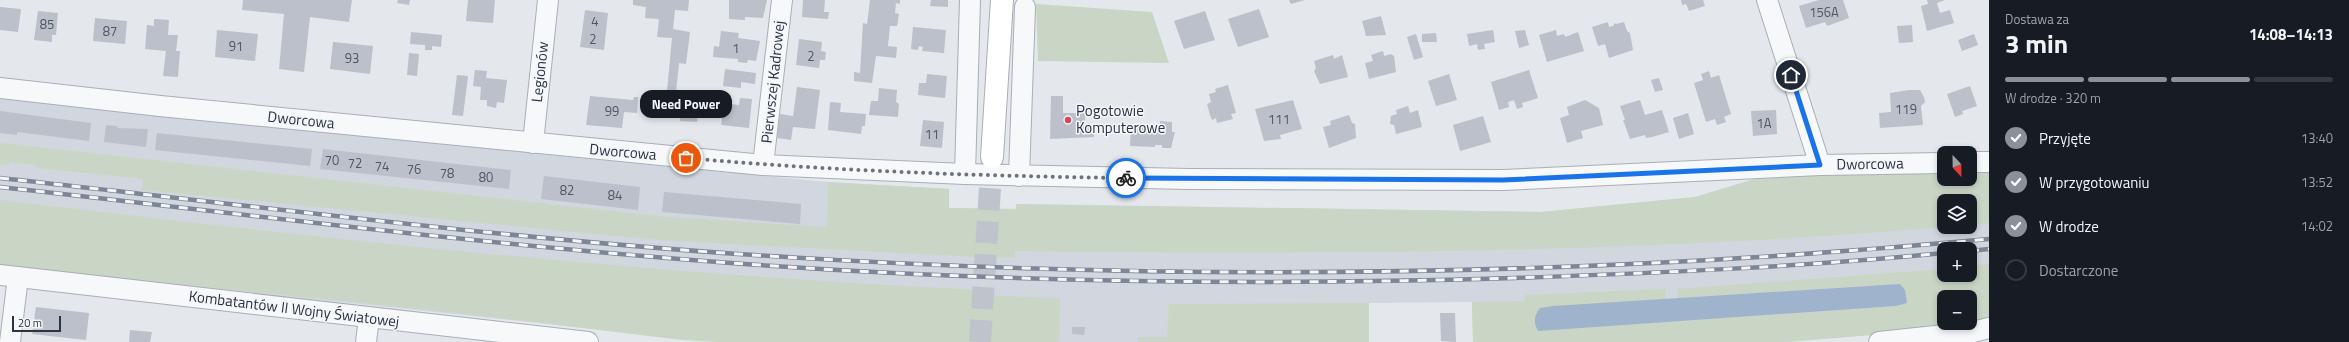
<!DOCTYPE html>
<html lang="pl">
<meta charset="utf-8">
<style>
body{margin:0;font-family:"Titillium Web",sans-serif;background:#20242c;color:#f1f3f6;height:100vh;display:flex;flex-direction:column;font-size:15px;white-space:nowrap}
*{box-sizing:border-box;margin:0}
p{font-size:13px;color:#9ea1a6}
.icon{flex:none;width:22px;height:22px;fill:none;stroke:currentColor;stroke-width:2;stroke-linecap:round;stroke-linejoin:round}
.map{position:relative;flex:1;overflow:hidden}
.details{display:flex;flex-direction:column;background:#171b24;width:360px}
.details>*{flex:none}
.needle{width:26px;rotate:158deg}
.tools{position:absolute;left:1937px;top:146px;display:grid;gap:8px}
.tools a{display:grid;place-items:center;width:40px;height:40px;border-radius:8px;background:#171b24;box-shadow:0 2px 6px #0003;font-size:20px}
.scale{position:absolute;left:12px;bottom:10px;width:49px;box-sizing:border-box;padding-left:4px;border:2px solid #2b3445;border-top:0;font-size:11px;line-height:14px;white-space:nowrap;color:#2b3445;-webkit-text-stroke:3px #f4f6f9;paint-order:stroke}
.pin{position:absolute;display:grid;place-items:center;width:34px;height:34px;color:#fff;margin:-17px;border:2px solid #fff;border-radius:50%;box-shadow:0 1px 4px #0007}
.courier{position:absolute;display:grid;place-items:center;width:40px;height:40px;margin:-20px;border:3px solid #1a73e8;border-radius:50%;background:#fff;color:#222;box-shadow:0 1px 5px #0007}
.bubble{position:absolute;height:28px;border-radius:12px;background:#171b24;box-shadow:0 2px 6px #0003;font-size:13px;font-weight:700;line-height:28px;text-align:center}
.headline em{font-style:normal;font-weight:700}
.headline div{display:flex;flex-direction:column-reverse}
.headline{display:flex;align-items:center;justify-content:space-between;height:68px;padding:0 16px}
h1{font-size:26px;font-weight:700;line-height:30px}
.bar{display:grid;grid-template-columns:repeat(4,1fr);gap:6px 4px;align-content:center;height:48px;padding:0 16px}
.bar i{height:5px;border-radius:3px;background:#363941}
.bar .active{background:#8c9099}
.bar p{grid-column:span 4}
ol{padding:0 16px;list-style:none}
li{display:flex;align-items:center;gap:12px;height:44px}
li p{margin-inline-start:auto}
li .icon{padding:4px;border-radius:50%;background:#8c9099;color:#fff;stroke-width:4}
li:last-child{color:#9ea1a6}
li i{width:22px;height:22px;border:2px solid #363941;border-radius:50%}
main{display:flex;flex:1;min-height:0}
.map>svg:first-child{display:block}
.built{fill:#d2d6de;fill-rule:evenodd}
.green{fill:#c9d6c5;fill-rule:evenodd}
.water{fill:#9fb4cc}
.building{fill:#bbc0ca}
.lines{fill:none;stroke-linecap:round;stroke-linejoin:round}
.secondary-tunnel{stroke:#bfc3cb;stroke-width:22;stroke-dasharray:22 11;stroke-linecap:butt}
.minor-casing{stroke:#a9aeb7;stroke-width:22}
.secondary-casing{stroke:#a9aeb7;stroke-width:24}
.minor{stroke:#f7f8fa;stroke-width:20}
.secondary{stroke:#fff;stroke-width:22}
.rail-casing{stroke:#7d8696;stroke-width:4.5}
.rail{stroke:#f4f6f9;stroke-width:3;stroke-dasharray:9;stroke-linecap:butt}
.done{stroke:#6c737f;stroke-width:4;stroke-dasharray:0 7.2}
.route{stroke:#1a73e8;stroke-width:5}
.poi-dot{fill:#d1495b;stroke:#f4f6f9;stroke-width:1.5}
.labels{text-anchor:middle;stroke-width:3;stroke-linejoin:round;paint-order:stroke}
.number-label{font-size:13px;fill:#4f5766}
.street-label{font-size:15px;fill:#2b3445;stroke:#f4f6f9}
.poi-label{font-size:15px;fill:#2b3445;stroke:#f4f6f9;text-anchor:start}
</style>
<main>
<div class="map">
<svg width="1989" height="342" viewBox="0 0 1989 342">
<rect width="100%" height="100%" fill="#e4e7ec"/>
<path class="built" d="M0 95 588 159 828 182 949 189V208L1016 209V204L1541 212 1695 197 1755 179H1970L1989 167V323L1969 327 1785 342H1473L1472 302 1369 303V342H718L0 266ZM1944 201H1970V227H1944ZM1944 249H1970V275H1944ZM1944 297H1970V323H1944Z"/>
<g class="green">
<polygon points="1036,4 1152,12 1169,63 1038,61"/>
<path d="M0 143 665 217 827 227 828 182 949 189V208L1016 209V204L1541 212 1695 197 1755 179 1944 169V179H1970V168L1989 167V223L1970 225V201H1944V227C1635 253 1325 255 1015 251V258L977 257 658 240 142 190 143 179 38 168 35 165 11 162 7 165 0 164Z"/>
<path d="M0 200C325 239 651 274 978 290V295L1060 298 1059 342H718L682 340 457 313 0 266Z"/>
<path d="M1989 264V323L1969 327 1785 342H1473L1472 302 1525 301V295L1666 289V299L1540 308 1725 318 1896 306 1907 303 1900 284 1678 298 1677 289 1944 269V275H1970V266ZM1944 297H1970V323H1944Z"/>
<polygon points="1369,303 1369,342 1138,342 1138,337 1167,337 1169,304"/>
</g>
<path class="water" d="M1900 284 1905 290 1907 303 1896 306 1538 331C1533 322 1534 316 1540 308L1553 306Z"/>
<g class="building">
<polygon points="243,0 352,0 349,22 310,17 304,72 279,69 284,14 242,10"/>
<polygon points="398,0 410,0 409,5 397,3"/>
<polygon points="468,0 495,0 493,23 466,21"/>
<polygon points="633,0 689,0 688,11 675,10 673,29 690,32 686,64 679,63 676,92 667,91 672,38 657,37 659,19 645,18 646,7 633,5"/>
<polygon points="729,0 767,0 763,18 745,17 745,20 729,19"/>
<polygon points="803,0 825,0 824,12 829,12 828,19 802,17"/>
<polygon points="870,0 900,0 900,4 896,3 895,13 899,14 897,26 890,26 888,46 897,47 896,58 876,56 872,83 854,81 854,72 860,73 863,23 867,24"/>
<polygon points="931,0 948,0 948,7 930,6"/>
<polygon points="1289,0 1305,0 1291,4"/>
<polygon points="1681,0 1703,0 1705,6 1689,11 1686,4 1682,5"/>
<polygon points="1819,0 1843,0 1849,18 1827,26 1825,22 1806,28 1799,6"/>
<polygon points="1927,0 1945,0 1937,3 1940,13 1950,10 1954,23 1927,31 1921,6 1928,4"/>
<polygon points="0,7 21,9 18,32 0,30"/>
<polygon points="1259,9 1269,37 1238,47 1228,19"/>
<polygon points="585,10 608,13 604,50 580,47"/>
<polygon points="38,11 58,13 56,35 52,35 52,42 34,40"/>
<polygon points="1205,11 1215,40 1184,49 1174,21"/>
<polygon points="1381,16 1386,35 1366,36 1362,21"/>
<polygon points="95,18 127,21 125,44 93,41"/>
<polygon points="154,19 169,20 168,35 178,35 176,51 180,51 178,77 163,76 166,51 145,49 147,25 154,26"/>
<polygon points="1608,22 1609,27 1613,26 1615,23 1616,24 1624,22 1627,31 1630,33 1633,50 1609,58 1605,44 1598,46 1592,27"/>
<polygon points="1912,25 1913,42 1899,43 1897,26"/>
<polygon points="913,27 946,30 944,53 922,51 923,47 919,46 918,50 911,49"/>
<polygon points="217,30 258,34 255,61 215,57"/>
<polygon points="1493,30 1495,42 1484,44 1485,49 1478,50 1477,44 1469,46 1467,34"/>
<polygon points="1525,30 1529,45 1519,48 1515,31"/>
<polygon points="1556,30 1557,36 1564,34 1565,37 1578,32 1584,51 1547,62 1539,35"/>
<polygon points="721,31 739,33 738,38 760,41 756,61 748,60 747,63 738,62 738,59 713,57 714,46 719,47"/>
<polygon points="411,32 442,35 441,47 432,46 432,50 425,50 425,45 410,44"/>
<polygon points="1436,33 1437,42 1422,42 1422,34"/>
<polygon points="1416,34 1423,57 1414,60 1407,37"/>
<polygon points="1974,34 1978,45 1962,51 1958,40"/>
<polygon points="799,39 822,42 821,51 826,52 825,60 820,60 819,68 796,65"/>
<polygon points="333,42 373,46 370,74 330,69"/>
<polygon points="1383,51 1384,56 1391,54 1394,56 1396,72 1369,79 1365,63 1373,61 1371,55"/>
<polygon points="409,53 419,54 417,76 407,75"/>
<polygon points="1333,55 1334,59 1342,55 1348,77 1320,84 1314,71 1316,68 1314,61"/>
<polygon points="725,69 756,73 755,84 741,82 741,88 723,86"/>
<polygon points="475,70 487,71 486,78 507,80 504,103 497,102 496,108 487,106 487,100 480,100 481,87 473,86"/>
<polygon points="1529,70 1538,98 1522,103 1523,107 1517,109 1514,100 1508,102 1509,107 1499,110 1491,82"/>
<polygon points="1709,71 1711,78 1719,75 1731,114 1724,117 1726,122 1717,125 1715,119 1706,122 1694,83 1703,80 1701,74"/>
<polygon points="927,74 947,76 945,98 918,95 919,83 926,83"/>
<polygon points="1449,74 1457,100 1436,106 1428,81"/>
<polygon points="457,75 468,76 463,116 452,115"/>
<polygon points="1659,78 1663,90 1655,92 1651,80"/>
<polygon points="1228,85 1236,113 1231,114 1233,119 1217,123 1216,118 1212,120 1210,115 1207,104 1211,102 1209,94 1216,92 1215,89"/>
<polygon points="1970,86 1977,106 1962,111 1963,114 1955,117 1947,94"/>
<polygon points="797,87 820,90 815,129 793,127 791,140 777,138 780,114 793,116"/>
<polygon points="879,88 897,90 896,102 899,104 898,117 869,115 871,101 878,101"/>
<polygon points="1909,90 1920,90 1924,97 1925,102 1921,106 1923,125 1880,128 1879,113 1891,112 1890,93"/>
<polygon points="682,93 700,95 697,122 680,121"/>
<polygon points="590,96 633,100 634,97 638,97 637,113 624,112 622,128 586,125"/>
<polygon points="1051,96 1063,96 1063,113 1085,113 1085,126 1094,126 1094,137 1050,139"/>
<polygon points="740,98 752,99 749,128 721,125 723,112 730,112 731,104 739,105"/>
<polygon points="1293,100 1302,129 1280,135 1281,139 1264,141 1255,109"/>
<polygon points="1585,100 1599,108 1603,125 1581,131 1583,138 1567,143 1560,118 1569,115 1567,107"/>
<polygon points="1640,100 1645,115 1662,110 1669,132 1652,137 1646,138 1645,135 1630,139 1623,120 1625,120 1620,106"/>
<polygon points="830,102 841,103 840,112 866,114 865,126 862,126 861,134 828,130"/>
<polygon points="1408,106 1410,113 1418,110 1422,127 1396,134 1394,125 1390,124 1391,116 1397,114 1396,110"/>
<polygon points="1776,110 1777,134 1753,136 1751,111"/>
<polygon points="0,111 91,123 89,141 17,132 17,135 0,133"/>
<polygon points="1688,113 1694,134 1679,139 1673,118"/>
<polygon points="1349,115 1352,123 1355,124 1356,138 1329,148 1323,127 1331,125 1330,121"/>
<polygon points="1483,116 1491,142 1460,151 1453,125"/>
<polygon points="923,120 944,122 942,148 920,146"/>
<polygon points="1160,121 1172,122 1172,132 1175,132 1171,148 1162,148 1162,145 1155,145 1155,147 1130,146 1131,125 1160,126"/>
<polygon points="106,125 117,126 118,128 148,129 146,147 104,142"/>
<polygon points="157,133 312,149 310,166 155,150"/>
<polygon points="323,149 511,170 509,189 320,169"/>
<polygon points="544,176 640,187 638,210 541,199"/>
<polygon points="664,192 801,204 800,224 662,212"/>
<polygon points="36,307 89,313 86,340 32,334"/>
<polygon points="1440,313 1455,313 1456,342 1441,341"/>
<polygon points="1072,327 1085,327 1084,335 1072,334"/>
<polygon points="130,330 152,332 150,342 129,342"/>
</g>
<g class="lines">
<polyline class="secondary-tunnel" points="980,342 992,157"/>
<g class="minor-casing">
<g id="minor">
<polyline points="1767,0 1820,165"/>
<polyline points="0,88 160,106 763,165 965,174 1189,179 1503,180 1820,165 1944,163"/>
<polyline points="533,143 548,0"/>
<polyline points="1970,162 1989,162"/>
<polyline points="763,165 782,0"/>
<polyline points="965,174 970,0"/>
<polyline points="1019,176 1025,7"/>
<polyline points="0,275 588,342"/>
<polyline points="10,342 18,277"/>
<polyline points="366,342 369,318"/>
<polyline points="1879,342 1973,332 1989,328"/>
</g>
</g>
<g class="secondary-casing">
<polyline id="secondary" points="992,157 1002,0"/>
</g>
<use href="#minor" class="minor"/>
<use href="#secondary" class="secondary"/>
<g class="rail-casing">
<g id="rail">
<path d="M0 178C246 205 491 237 738 254 1154 282 1573 278 1989 239"/>
<path d="M0 187C243 214 486 245 731 263 991 282 1253 286 1514 278 1657 273 1801 267 1944 253"/>
<polyline points="1970,251 1989,249"/>
</g>
</g>
<use href="#rail" class="rail"/>
</g>
<g class="lines">
<path class="done" d="M686 158C832 171 980 176 1126 178"/>
<polyline class="route" points="1126,178 1503,180 1820,165 1791,75"/>
</g>
<circle class="poi-dot" cx="1068" cy="120" r="4"/>
<g class="labels">
<g class="number-label">
<text x="1824" y="17">156A</text>
<text x="595" y="26">4</text>
<text x="47" y="29">85</text>
<text x="110" y="36">87</text>
<text x="593" y="44">2</text>
<text x="236" y="51">91</text>
<text x="736" y="53">1</text>
<text x="811" y="61">2</text>
<text x="352" y="63">93</text>
<text x="1906" y="114">119</text>
<text x="612" y="116">99</text>
<text x="1279" y="124">111</text>
<text x="1764" y="128">1A</text>
<text x="932" y="139">11</text>
<text x="332" y="165">70</text>
<text x="355" y="168">72</text>
<text x="382" y="171">74</text>
<text x="414" y="174">76</text>
<text x="447" y="178">78</text>
<text x="486" y="182">80</text>
<text x="567" y="195">82</text>
<text x="615" y="200">84</text>
</g>
<g class="street-label">
<text transform="translate(540 72) rotate(-84)" y="5">Legionów</text>
<text transform="translate(773 82) rotate(-84)" y="5">Pierwszej Kadrowej</text>
<text transform="translate(301 120) rotate(6)" y="5">Dworcowa</text>
<text transform="translate(623 152) rotate(5)" y="5">Dworcowa</text>
<text transform="translate(1870 164) rotate(-1)" y="5">Dworcowa</text>
<text transform="translate(294 309) rotate(7)" y="5">Kombatantów II Wojny Światowej</text>
</g>
<g class="poi-label">
<text x="1076" y="116">Pogotowie<tspan x="1076" dy="17">Komputerowe</tspan></text>
</g>
</g>
</svg>
<div class="tools">
<a><svg class="needle" viewBox="-14 -14 28 28"><path d="M0-13l5 13h-10z" fill="#e53935"/><path d="M0 13l5-13h-10z" fill="#9ea1a6"/></svg></a>
<a><svg class="icon" aria-label="layers" viewBox="0 0 24 24"><path d="M12 4l9 5-9 5-9-5zM3 14l9 5 9-5"/></svg></a>
<a>+</a>
<a>−</a>
</div>
<div class="scale">20 m</div>
<div class="pin" style="left:686px;top:158px;background:#ea580c"><svg class="icon" aria-label="bag" viewBox="0 0 24 24"><path d="M5 8h14l-1 12H6zM9 8a3 3 0 0 1 6 0"/></svg></div>
<div class="pin" style="left:1791px;top:75px;background:#1f2937"><svg class="icon" aria-label="home" viewBox="0 0 24 24"><path d="M3 11l9-7 9 7M6 9v11h12V9"/></svg></div>
<div class="courier" style="left:1126px;top:178px"><svg class="icon" aria-label="bike" viewBox="0 0 24 24"><circle cx="6" cy="16" r="4"/><circle cx="18" cy="16" r="4"/><path d="M6 16l4-8h5l3 8M10 8l3 8H6M13 5h3"/></svg></div>
<div class="bubble" style="left:640px;top:90px;width:92px">Need Power</div>
</div>
<section class="details">
<div class="headline"><div><h1>3 min</h1><p>Dostawa za</p></div><em>14:08–14:13</em></div>
<div class="bar"><i class="active"></i><i class="active"></i><i class="active"></i><i></i><p>W drodze · 320 m</p></div>
<ol>
<li><svg class="icon" aria-label="check" viewBox="0 0 24 24"><path d="M5 12l5 5 9-10"/></svg>Przyjęte<p>13:40</p></li>
<li><svg class="icon" aria-label="check" viewBox="0 0 24 24"><path d="M5 12l5 5 9-10"/></svg>W przygotowaniu<p>13:52</p></li>
<li><svg class="icon" aria-label="check" viewBox="0 0 24 24"><path d="M5 12l5 5 9-10"/></svg>W drodze<p>14:02</p></li>
<li><i></i>Dostarczone</li>
</ol>
</section>
</main>
